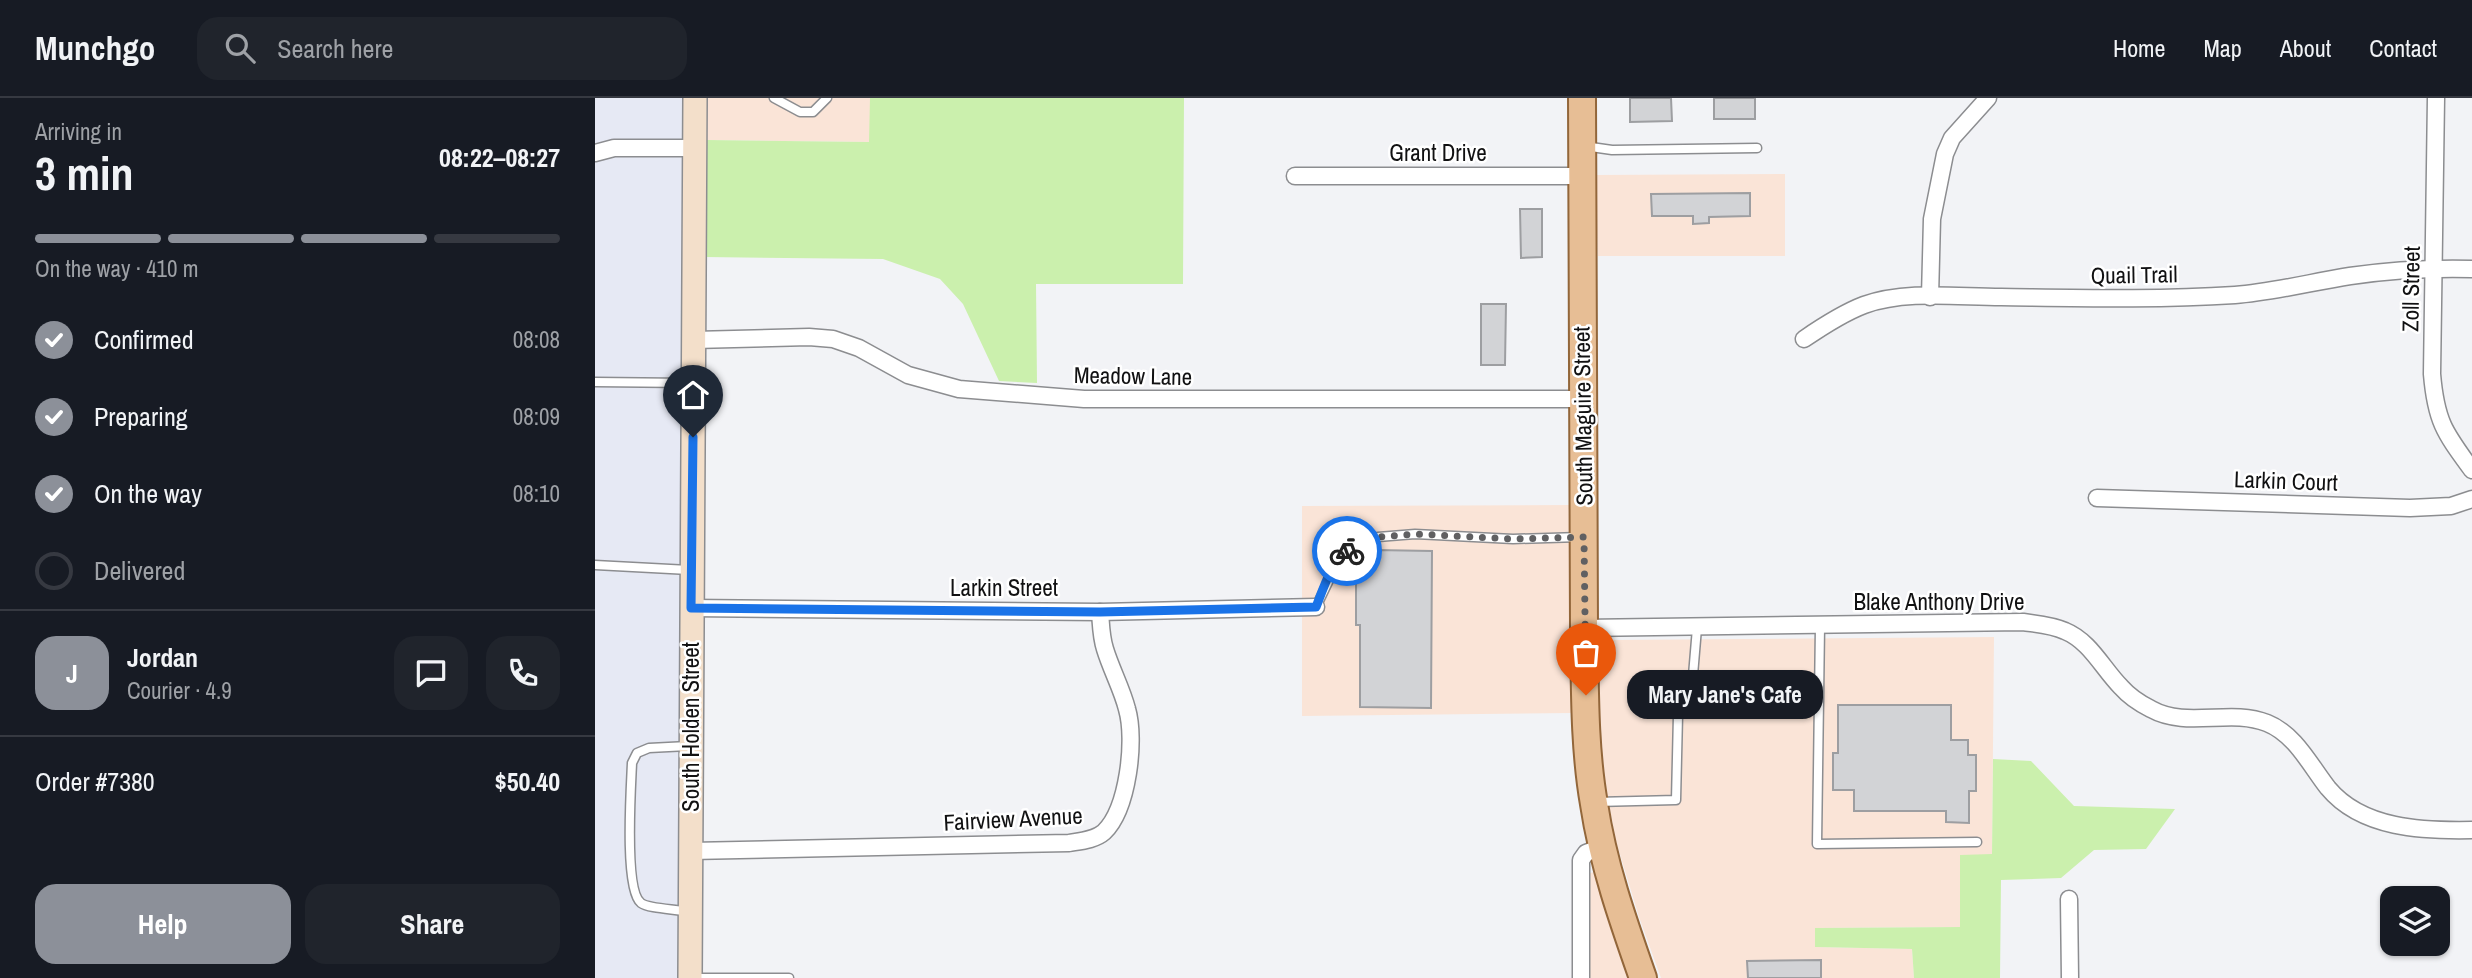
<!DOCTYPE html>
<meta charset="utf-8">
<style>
body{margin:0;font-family:"Archivo Narrow",sans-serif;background:#20242c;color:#f1f3f6;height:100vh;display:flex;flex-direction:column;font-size:26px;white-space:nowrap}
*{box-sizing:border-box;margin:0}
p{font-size:23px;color:#9ea1a6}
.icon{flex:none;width:38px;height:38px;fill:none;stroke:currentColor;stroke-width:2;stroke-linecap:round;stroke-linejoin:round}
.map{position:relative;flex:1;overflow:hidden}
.details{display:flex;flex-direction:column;background:#171b24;width:595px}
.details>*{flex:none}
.controls{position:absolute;left:1785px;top:788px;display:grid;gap:14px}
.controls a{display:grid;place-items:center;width:70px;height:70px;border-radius:14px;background:#171b24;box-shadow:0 2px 5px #0004;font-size:35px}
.pin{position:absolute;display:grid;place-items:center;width:60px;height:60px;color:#fff;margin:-72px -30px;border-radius:50% 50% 50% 0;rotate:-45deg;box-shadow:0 0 7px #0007}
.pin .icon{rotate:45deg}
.courier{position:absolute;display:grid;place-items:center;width:70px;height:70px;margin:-35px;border:5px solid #1a73e8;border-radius:50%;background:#fff;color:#222;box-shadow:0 2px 9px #0007}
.bubble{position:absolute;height:49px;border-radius:21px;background:#171b24;box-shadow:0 2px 5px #0004;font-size:23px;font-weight:700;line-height:49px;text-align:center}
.head em{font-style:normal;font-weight:700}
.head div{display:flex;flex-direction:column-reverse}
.head{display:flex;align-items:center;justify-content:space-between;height:119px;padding:0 35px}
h1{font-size:46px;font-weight:700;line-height:52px}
.bar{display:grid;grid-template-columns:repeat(4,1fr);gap:10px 7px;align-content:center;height:84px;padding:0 35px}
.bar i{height:9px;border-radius:5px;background:#363941}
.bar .on{background:#8c9099}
.bar p{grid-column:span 4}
.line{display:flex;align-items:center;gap:18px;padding:0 35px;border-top:2px solid #363941}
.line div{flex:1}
.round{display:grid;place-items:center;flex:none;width:74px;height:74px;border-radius:21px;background:#20242c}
ol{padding:0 35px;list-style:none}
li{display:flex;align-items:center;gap:21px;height:77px}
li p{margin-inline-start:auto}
li .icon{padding:7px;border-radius:50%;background:#8c9099;color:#fff;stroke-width:4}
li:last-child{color:#9ea1a6}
li i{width:38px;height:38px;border:4px solid #363941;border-radius:50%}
.button{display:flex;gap:14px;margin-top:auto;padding:14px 35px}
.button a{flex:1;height:80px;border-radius:21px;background:#8c9099;color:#fff;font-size:28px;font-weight:700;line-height:80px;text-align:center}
.button a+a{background:#20242c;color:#f1f3f6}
header{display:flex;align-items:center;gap:42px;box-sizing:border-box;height:98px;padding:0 35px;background:#171b24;border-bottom:2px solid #363941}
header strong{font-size:33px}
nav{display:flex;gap:38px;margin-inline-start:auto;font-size:24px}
.search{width:490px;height:63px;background:#20242c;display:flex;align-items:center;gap:18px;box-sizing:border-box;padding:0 24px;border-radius:21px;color:#9ea1a6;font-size:26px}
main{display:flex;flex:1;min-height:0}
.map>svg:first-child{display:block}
.commercial{fill:#fae4d7}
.built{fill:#e6e9f4}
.green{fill:#cbf0ad}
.building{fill:#d2d3d6;stroke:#9d9ea1;stroke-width:2}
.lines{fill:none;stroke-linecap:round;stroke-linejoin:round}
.service-casing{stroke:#8c8d90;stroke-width:11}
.minor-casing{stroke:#8c8d90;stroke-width:19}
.secondary-casing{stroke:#8c8d90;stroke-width:26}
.primary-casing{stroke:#92663a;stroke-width:30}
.service{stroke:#fff;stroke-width:8}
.minor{stroke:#fff;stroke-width:16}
.secondary{stroke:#f3dfca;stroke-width:23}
.primary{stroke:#e7be95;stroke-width:26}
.done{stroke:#606062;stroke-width:7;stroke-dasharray:0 12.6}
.route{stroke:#1a73e8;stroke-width:9}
.labels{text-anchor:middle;stroke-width:5;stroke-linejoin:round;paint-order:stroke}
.street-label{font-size:23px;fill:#111112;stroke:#fff}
</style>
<header>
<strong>Munchgo</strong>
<div class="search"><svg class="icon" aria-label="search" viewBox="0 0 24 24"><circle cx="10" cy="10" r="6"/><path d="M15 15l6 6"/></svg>Search here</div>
<nav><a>Home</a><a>Map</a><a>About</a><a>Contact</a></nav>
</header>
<main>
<section class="details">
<div class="head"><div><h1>3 min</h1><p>Arriving in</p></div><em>08:22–08:27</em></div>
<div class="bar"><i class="on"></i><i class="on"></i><i class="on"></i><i></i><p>On the way · 410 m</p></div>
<ol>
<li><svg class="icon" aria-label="check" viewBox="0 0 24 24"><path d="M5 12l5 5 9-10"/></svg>Confirmed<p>08:08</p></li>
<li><svg class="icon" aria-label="check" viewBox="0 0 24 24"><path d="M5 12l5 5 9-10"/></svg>Preparing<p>08:09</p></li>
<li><svg class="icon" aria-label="check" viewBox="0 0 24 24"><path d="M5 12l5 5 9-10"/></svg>On the way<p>08:10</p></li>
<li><i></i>Delivered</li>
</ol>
<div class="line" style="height:126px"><b class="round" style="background:#8c9099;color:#fff">J</b><div><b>Jordan</b><p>Courier · 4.9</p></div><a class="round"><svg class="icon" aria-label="chat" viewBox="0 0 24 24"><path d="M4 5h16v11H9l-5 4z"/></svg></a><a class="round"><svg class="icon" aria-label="phone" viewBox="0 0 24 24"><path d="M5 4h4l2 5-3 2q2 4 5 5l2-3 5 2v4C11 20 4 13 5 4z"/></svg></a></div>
<div class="line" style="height:91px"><div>Order #7380</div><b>$50.40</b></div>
<div class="button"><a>Help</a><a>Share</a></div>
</section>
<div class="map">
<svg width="1877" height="880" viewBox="0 0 1877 880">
<rect width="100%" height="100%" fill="#f2f3f6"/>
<g class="commercial">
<polygon points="112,0 275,0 275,44 112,42"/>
<polygon points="1190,76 1190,158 1003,158 1000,77"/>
<polygon points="977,407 977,615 707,618 707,408"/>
<polygon points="1399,539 1397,757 1365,757 1365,829 1220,830 1221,849 1317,851 1319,880 1066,880 1044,819 1020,740 1005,654 1001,557 1005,549 1012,543 1020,542"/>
<polygon points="1001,774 1024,852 1035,880 993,880 994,775"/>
</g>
<polygon class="built" points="0,0 100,0 93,880 0,880"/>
<g class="green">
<polygon points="275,0 589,0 588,186 441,186 442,285 404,283 368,206 345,181 288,161 110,159 112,42 274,44"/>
<polygon points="1398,661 1436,663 1479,708 1580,711 1551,751 1499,752 1466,780 1406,782 1405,880 1319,880 1317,851 1220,849 1220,830 1365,829 1365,757 1397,756"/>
</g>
<g class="building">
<polygon points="1035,0 1076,0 1077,23 1035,24"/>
<rect x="1119" y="0" width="41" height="21"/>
<polygon points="1155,95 1155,118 1114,119 1114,125 1098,126 1098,118 1057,118 1056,96"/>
<polygon points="925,111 947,111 947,159 926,160"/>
<polygon points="886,206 911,206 910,267 886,267"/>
<polygon points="780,452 837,453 836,610 765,609 765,527 761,527 761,459 780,459"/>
<polygon points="1243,607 1356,607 1356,642 1373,642 1373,657 1381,657 1381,693 1374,693 1374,725 1351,724 1351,713 1259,713 1259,692 1238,692 1238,655 1243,655"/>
<polygon points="1226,862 1226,880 1153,880 1152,863"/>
</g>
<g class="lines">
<g class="service-casing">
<g id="service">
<polyline points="179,0 205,14 218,14 232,0"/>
<polyline points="989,48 1017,52 1162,50"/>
<polyline points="0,284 95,285"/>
<polyline points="0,467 94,472"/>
<polyline points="721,509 747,455 783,439 820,436 918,441 985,439"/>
<polyline points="1225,528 1222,746 1382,744"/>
<path d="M93 648 54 650 42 655 37 665C36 689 29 792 46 805 54 811 82 811 94 814"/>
<polyline points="1001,704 1081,702 1083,617 1096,601 1102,530"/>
<polyline points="100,880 194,880"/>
</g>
</g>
<g class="minor-casing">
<g id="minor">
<path d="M1841 0 1837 276C1841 324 1850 335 1877 372"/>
<polyline points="0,55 19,50 100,50"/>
<polyline points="700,78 986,78"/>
<polyline points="1335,199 1337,121 1350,56 1357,40 1393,0"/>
<path d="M1209 241C1228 228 1248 215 1269 207 1311 192 1362 199 1406 199 1484 200 1562 202 1640 197 1679 194 1717 184 1755 178 1796 172 1836 170 1877 171"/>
<polyline points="99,242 214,239 238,241 264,250 313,277 364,291 489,301 987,301"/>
<polyline points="1502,400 1815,410 1856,408 1877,401"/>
<polyline points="96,510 505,514 721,509"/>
<path d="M989 530 1428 524C1441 526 1457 527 1470 533 1495 543 1508 571 1526 589 1533 597 1546 606 1556 611 1592 631 1635 610 1672 625 1700 636 1715 667 1733 690 1767 731 1828 733 1877 732"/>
<path d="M96 753 474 745C486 743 500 742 509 734 533 711 541 642 532 611 527 591 516 571 510 551 506 539 506 526 505 514"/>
<polyline points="1474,801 1475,880"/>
<polyline points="986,880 986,762 991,755 1007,749"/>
</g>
</g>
<g class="secondary-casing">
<polyline id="secondary" points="95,880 100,0"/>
</g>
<g class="primary-casing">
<path id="primary" d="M987 0 989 530C990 588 989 649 999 706 1008 766 1028 823 1048 880"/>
</g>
<use href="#service" class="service"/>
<use href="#minor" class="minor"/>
<use href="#secondary" class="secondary"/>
<use href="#primary" class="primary"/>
</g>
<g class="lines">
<polyline class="done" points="752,453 783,439 820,436 918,441 989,439 991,597"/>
<path class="route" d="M98 339 96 510 505 514 721 509C727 494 738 460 752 453"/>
</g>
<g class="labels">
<g class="street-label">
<text x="843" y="63">Grant Drive</text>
<text transform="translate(1539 177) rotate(-1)" y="8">Quail Trail</text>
<text transform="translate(1816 191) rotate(-89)" y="8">Zoll Street</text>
<text transform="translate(538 278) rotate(1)" y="8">Meadow Lane</text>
<text transform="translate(988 318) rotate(-91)" y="8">South Maguire Street</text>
<text transform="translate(1691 383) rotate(2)" y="8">Larkin Court</text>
<text x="409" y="498">Larkin Street</text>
<text x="1344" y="512">Blake Anthony Drive</text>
<text transform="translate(96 629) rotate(-90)" y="8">South Holden Street</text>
<text transform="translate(418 721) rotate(-3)" y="8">Fairview Avenue</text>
</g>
</g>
</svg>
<div class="controls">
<a><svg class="icon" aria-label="layers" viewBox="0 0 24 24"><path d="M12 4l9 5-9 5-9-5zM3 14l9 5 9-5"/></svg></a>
</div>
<div class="pin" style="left:991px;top:597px;background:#ea580c"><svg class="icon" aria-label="bag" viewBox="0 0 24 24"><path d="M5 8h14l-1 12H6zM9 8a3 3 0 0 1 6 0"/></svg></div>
<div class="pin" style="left:98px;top:339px;background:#1f2937"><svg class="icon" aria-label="home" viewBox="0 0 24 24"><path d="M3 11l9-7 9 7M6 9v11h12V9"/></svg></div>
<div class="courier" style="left:752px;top:453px"><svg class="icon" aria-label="bike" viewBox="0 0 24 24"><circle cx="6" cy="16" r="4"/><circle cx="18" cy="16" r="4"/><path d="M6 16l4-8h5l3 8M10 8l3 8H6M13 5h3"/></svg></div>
<div class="bubble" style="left:1032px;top:572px;width:196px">Mary Jane's Cafe</div>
</div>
</main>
